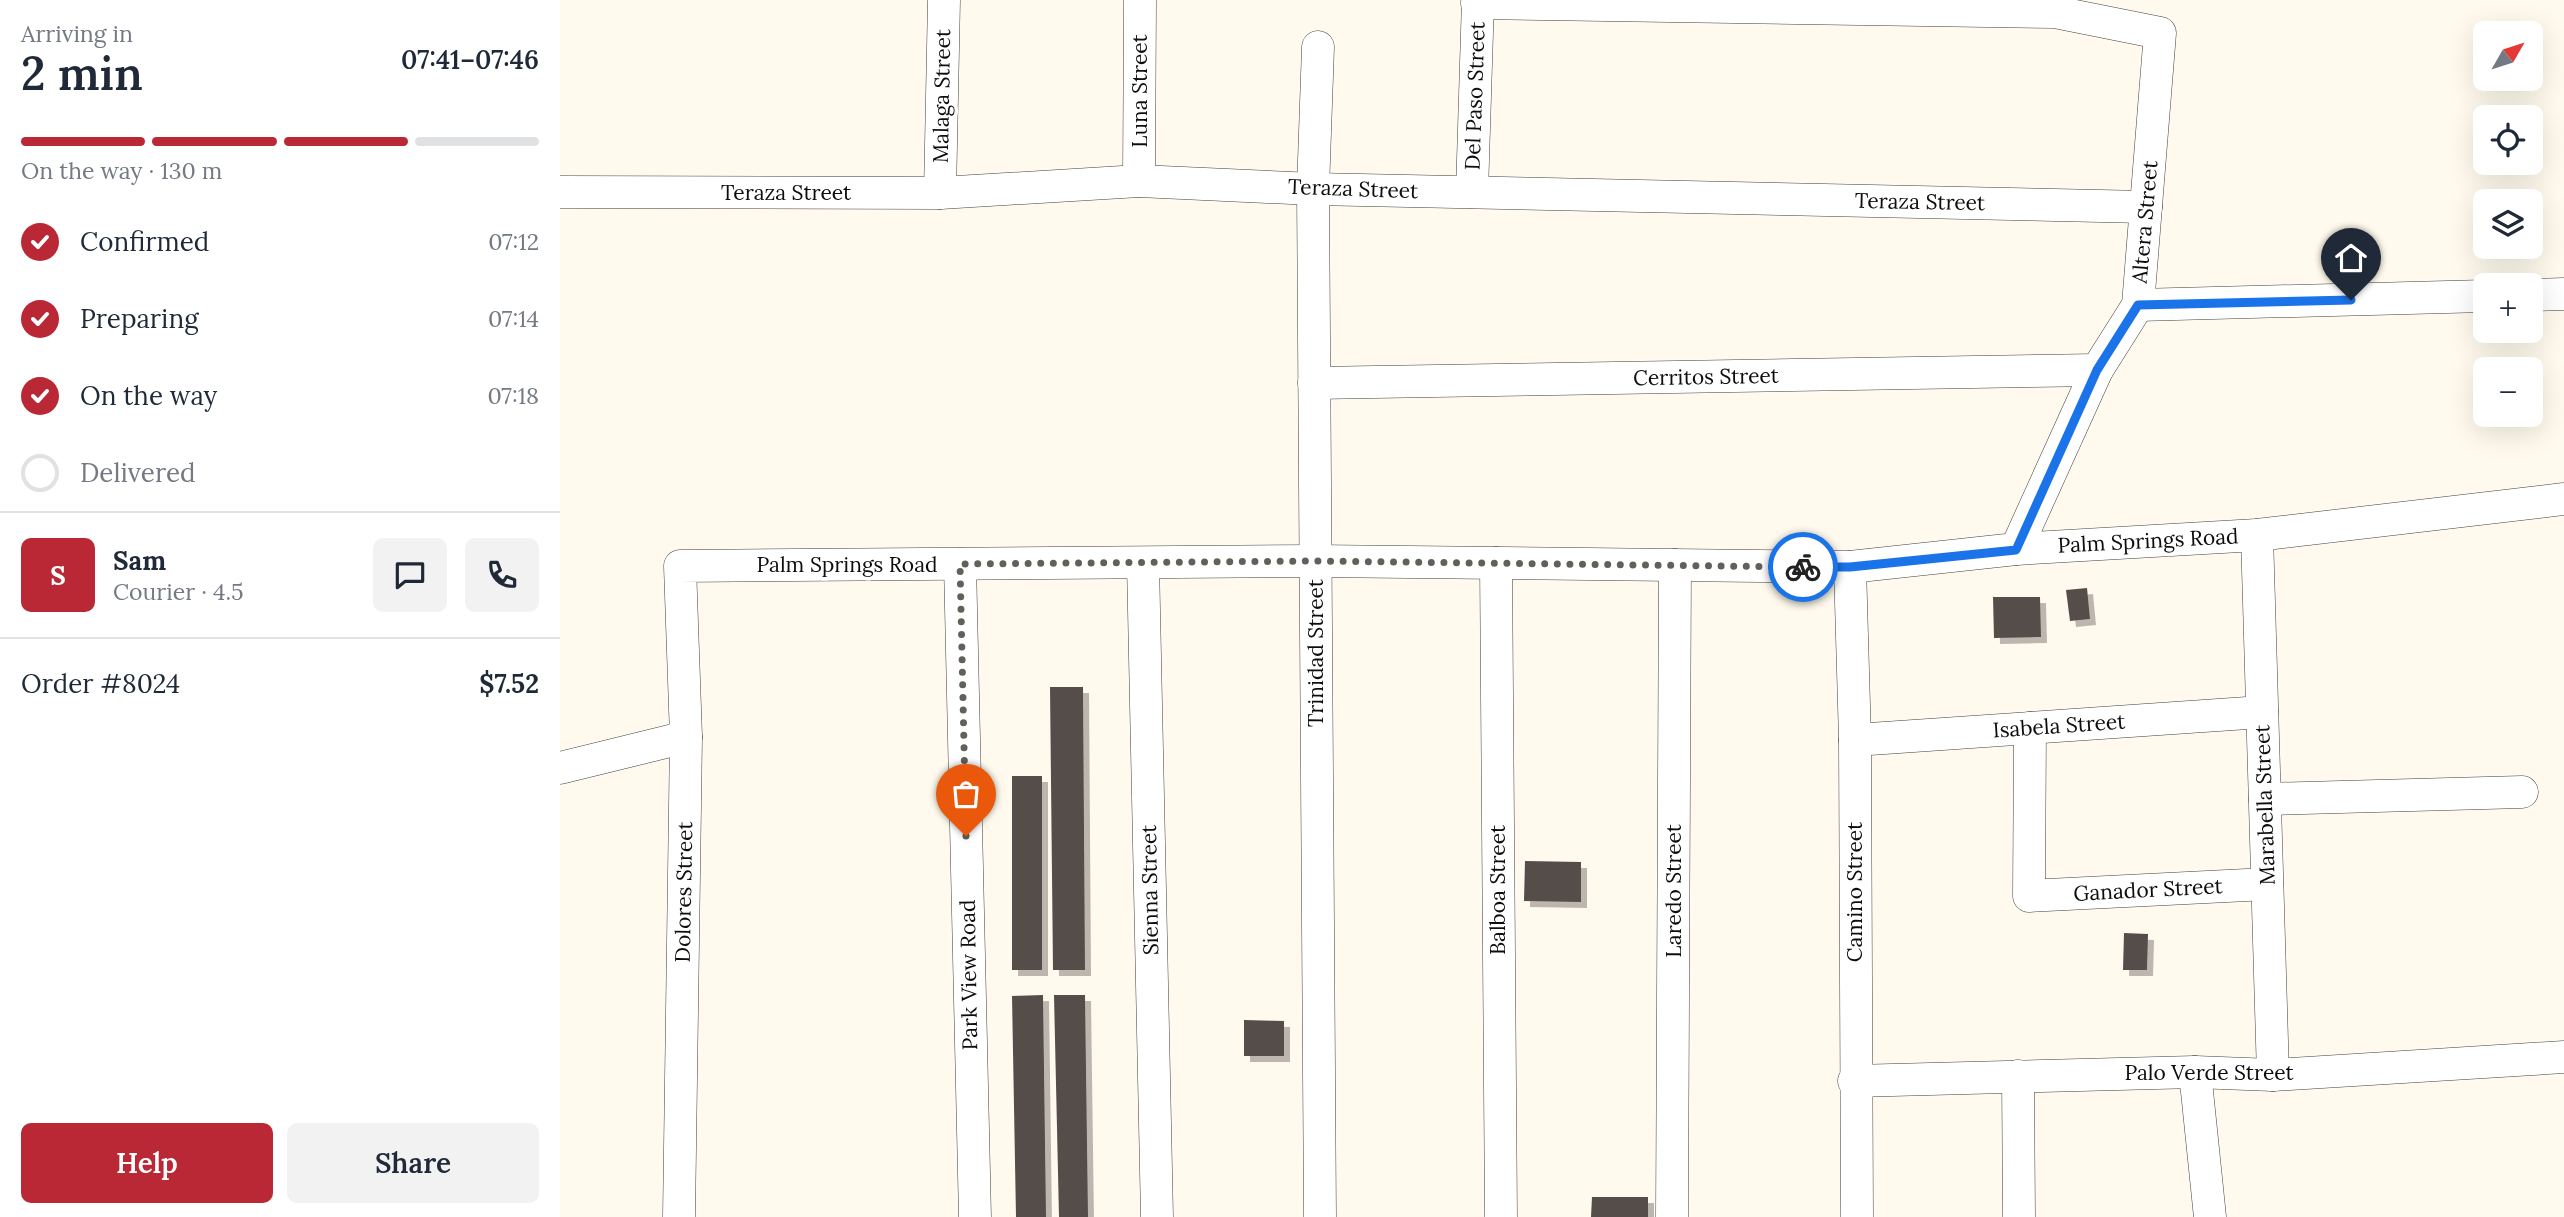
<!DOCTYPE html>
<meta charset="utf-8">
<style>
body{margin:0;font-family:Lora,serif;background:#f2f2f3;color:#1f2937;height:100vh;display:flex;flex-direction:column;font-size:26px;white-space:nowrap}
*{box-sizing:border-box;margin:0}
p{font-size:23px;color:#747a83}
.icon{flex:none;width:38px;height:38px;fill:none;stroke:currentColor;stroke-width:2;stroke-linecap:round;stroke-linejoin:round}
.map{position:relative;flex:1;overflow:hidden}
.drawer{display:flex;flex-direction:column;background:#fff;width:560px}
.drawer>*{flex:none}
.needle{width:46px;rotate:51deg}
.tools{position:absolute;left:1913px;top:21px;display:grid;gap:14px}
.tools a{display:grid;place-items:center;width:70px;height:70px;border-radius:10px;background:#fff;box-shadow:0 7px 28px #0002;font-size:35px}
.pin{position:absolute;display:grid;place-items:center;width:60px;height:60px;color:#fff;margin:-72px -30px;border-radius:50% 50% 50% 0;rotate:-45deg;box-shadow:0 0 7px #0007}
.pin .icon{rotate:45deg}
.courier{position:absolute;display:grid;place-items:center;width:70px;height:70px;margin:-35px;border:5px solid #1a73e8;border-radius:50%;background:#fff;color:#222;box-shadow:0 2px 9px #0007}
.summary em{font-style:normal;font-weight:600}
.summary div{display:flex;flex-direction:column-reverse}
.summary{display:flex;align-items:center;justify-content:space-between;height:119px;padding:0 21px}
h1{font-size:46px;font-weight:600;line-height:52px}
.bar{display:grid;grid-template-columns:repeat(4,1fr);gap:10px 7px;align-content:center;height:84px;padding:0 21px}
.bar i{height:9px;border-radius:5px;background:#e0e1e3}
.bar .selected{background:#b92834}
.bar p{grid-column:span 4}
.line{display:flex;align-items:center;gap:18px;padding:0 21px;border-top:2px solid #e0e1e3}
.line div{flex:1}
.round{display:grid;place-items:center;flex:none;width:74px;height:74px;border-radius:10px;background:#f2f2f3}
ol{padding:0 21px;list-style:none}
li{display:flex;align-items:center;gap:21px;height:77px}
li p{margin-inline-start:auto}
li .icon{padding:7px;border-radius:50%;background:#b92834;color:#fff;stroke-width:4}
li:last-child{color:#747a83}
li i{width:38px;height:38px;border:4px solid #e0e1e3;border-radius:50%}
.primary-button{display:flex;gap:14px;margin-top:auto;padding:14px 21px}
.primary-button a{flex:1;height:80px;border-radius:10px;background:#b92834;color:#fff;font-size:28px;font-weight:600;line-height:80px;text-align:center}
.primary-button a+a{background:#f2f2f3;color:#1f2937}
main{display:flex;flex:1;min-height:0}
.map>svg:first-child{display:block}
.building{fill:#554d49;filter:url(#shadow)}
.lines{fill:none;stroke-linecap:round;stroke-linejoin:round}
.minor-casing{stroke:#404040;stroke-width:33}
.minor{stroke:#fff;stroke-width:32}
.done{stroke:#62605b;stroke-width:7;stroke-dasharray:0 12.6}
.route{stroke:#1a73e8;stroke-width:9}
.labels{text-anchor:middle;stroke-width:7;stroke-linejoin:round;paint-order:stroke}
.street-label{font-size:21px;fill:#0d0d0d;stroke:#fff}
</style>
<main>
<section class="drawer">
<div class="summary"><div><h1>2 min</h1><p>Arriving in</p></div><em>07:41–07:46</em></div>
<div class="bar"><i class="selected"></i><i class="selected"></i><i class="selected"></i><i></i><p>On the way · 130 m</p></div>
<ol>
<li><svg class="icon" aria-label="check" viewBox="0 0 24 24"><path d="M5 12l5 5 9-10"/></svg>Confirmed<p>07:12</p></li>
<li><svg class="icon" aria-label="check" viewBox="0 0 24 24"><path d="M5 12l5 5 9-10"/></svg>Preparing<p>07:14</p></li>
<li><svg class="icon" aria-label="check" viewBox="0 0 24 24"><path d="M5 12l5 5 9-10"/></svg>On the way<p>07:18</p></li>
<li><i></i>Delivered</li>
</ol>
<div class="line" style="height:126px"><b class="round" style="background:#b92834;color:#fff">S</b><div><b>Sam</b><p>Courier · 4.5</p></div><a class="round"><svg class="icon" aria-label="chat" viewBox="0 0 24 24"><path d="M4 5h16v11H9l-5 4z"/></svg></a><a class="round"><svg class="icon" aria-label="phone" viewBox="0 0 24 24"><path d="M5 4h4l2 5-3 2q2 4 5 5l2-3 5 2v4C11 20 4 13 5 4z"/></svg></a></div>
<div class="line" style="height:91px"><div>Order #8024</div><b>$7.52</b></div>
<div class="primary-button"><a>Help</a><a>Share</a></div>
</section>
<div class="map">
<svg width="2004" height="1217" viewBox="0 0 2004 1217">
<defs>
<filter id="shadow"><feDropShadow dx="6" dy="6" stdDeviation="0" flood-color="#0004"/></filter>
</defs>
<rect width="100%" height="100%" fill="#fffaed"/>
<g class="building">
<polygon points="1527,588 1530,619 1510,621 1506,590"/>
<polygon points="1433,597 1480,597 1481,637 1434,638"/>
<polygon points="490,687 523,687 525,970 493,970"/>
<rect x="452" y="776" width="30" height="194"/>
<polygon points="965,861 1021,862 1021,902 964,901"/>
<polygon points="1564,933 1588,934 1587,970 1563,970"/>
<polygon points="483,995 486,1217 456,1217 452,996"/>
<polygon points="494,995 525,995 528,1217 499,1217"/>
<polygon points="684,1020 724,1021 724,1056 684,1056"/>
<polygon points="1032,1197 1088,1197 1088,1217 1031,1217"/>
</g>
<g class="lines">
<g class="minor-casing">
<g id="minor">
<polyline points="917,3 1495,12 1600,33 1578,305 1537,370 1456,549"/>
<polyline points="758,47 753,189 760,1217"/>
<polyline points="579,181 580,0"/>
<polyline points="0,192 380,193 579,181 753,189 1586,207"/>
<polyline points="912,192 918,0"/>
<polyline points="380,193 384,0"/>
<polyline points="1970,295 2004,294"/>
<polyline points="1578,305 1925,296"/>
<polyline points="754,383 1537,370"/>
<polyline points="1697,535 1713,1075"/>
<polyline points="583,563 597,1217"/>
<polyline points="936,563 941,1217"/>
<polyline points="400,564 415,1217"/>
<polyline points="1290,567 1295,740 1297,1217"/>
<polyline points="1470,728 1469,896 1707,884"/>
<polyline points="1295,740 1702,712"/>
<polyline points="0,768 126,737"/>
<polyline points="1705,799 1962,792"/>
<polyline points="1635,1072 1650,1217"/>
<polyline points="1458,1076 1459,1217"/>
<polyline points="1294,1081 1635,1072 1713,1075 2004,1057"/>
<polyline points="119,1217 126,737 120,566 755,561 1290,567 1456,549 1697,535 2004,499"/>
<polyline points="1112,1217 1115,565"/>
</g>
</g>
<use href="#minor" class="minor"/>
</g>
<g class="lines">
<polyline class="done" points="406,836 400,564 755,561 1243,567"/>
<polyline class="route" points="1243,567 1290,567 1456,550 1537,370 1578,305 1791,300"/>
</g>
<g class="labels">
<g class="street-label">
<text transform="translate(580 91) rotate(-90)" y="7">Luna Street</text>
<text transform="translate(382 96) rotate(-89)" y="7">Malaga Street</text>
<text transform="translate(915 96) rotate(-88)" y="7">Del Paso Street</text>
<text transform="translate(793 189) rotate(2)" y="7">Teraza Street</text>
<text x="226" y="200">Teraza Street</text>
<text transform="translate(1360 202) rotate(1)" y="7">Teraza Street</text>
<text transform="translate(1585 222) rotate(-85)" y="7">Altera Street</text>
<text transform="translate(1146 377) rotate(-1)" y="7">Cerritos Street</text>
<text transform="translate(1588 541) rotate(-3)" y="7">Palm Springs Road</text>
<text x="287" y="572">Palm Springs Road</text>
<text transform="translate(756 653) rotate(-90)" y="7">Trinidad Street</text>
<text transform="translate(1499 726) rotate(-4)" y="7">Isabela Street</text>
<text transform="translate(1705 805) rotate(-92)" y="7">Marabella Street</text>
<text transform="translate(590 890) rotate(-91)" y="7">Sienna Street</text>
<text transform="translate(938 890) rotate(-90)" y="7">Balboa Street</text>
<text transform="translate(1588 890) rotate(-3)" y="7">Ganador Street</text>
<text transform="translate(1114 891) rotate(-90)" y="7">Laredo Street</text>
<text transform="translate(124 892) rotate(-89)" y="7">Dolores Street</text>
<text transform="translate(1295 892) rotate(-90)" y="7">Camino Street</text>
<text transform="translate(409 975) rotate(-91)" y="7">Park View Road</text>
<text x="1649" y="1080">Palo Verde Street</text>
</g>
</g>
</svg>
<div class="tools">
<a><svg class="needle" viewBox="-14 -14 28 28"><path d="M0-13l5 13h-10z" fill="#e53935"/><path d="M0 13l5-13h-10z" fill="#747a83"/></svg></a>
<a><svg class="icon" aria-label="locate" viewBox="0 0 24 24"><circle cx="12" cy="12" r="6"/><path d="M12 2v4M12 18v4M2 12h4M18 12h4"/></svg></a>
<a><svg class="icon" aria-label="layers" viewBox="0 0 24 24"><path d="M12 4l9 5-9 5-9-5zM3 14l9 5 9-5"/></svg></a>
<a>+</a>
<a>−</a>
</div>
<div class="pin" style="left:406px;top:836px;background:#ea580c"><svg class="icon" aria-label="bag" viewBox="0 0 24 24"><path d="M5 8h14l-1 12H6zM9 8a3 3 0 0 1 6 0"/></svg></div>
<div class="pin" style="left:1791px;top:300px;background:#1f2937"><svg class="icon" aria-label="home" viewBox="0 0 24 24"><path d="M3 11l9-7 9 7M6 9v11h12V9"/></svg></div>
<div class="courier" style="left:1243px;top:567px"><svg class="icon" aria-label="bike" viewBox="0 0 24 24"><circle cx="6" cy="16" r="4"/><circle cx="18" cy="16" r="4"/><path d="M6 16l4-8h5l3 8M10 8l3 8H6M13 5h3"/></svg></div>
</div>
</main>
